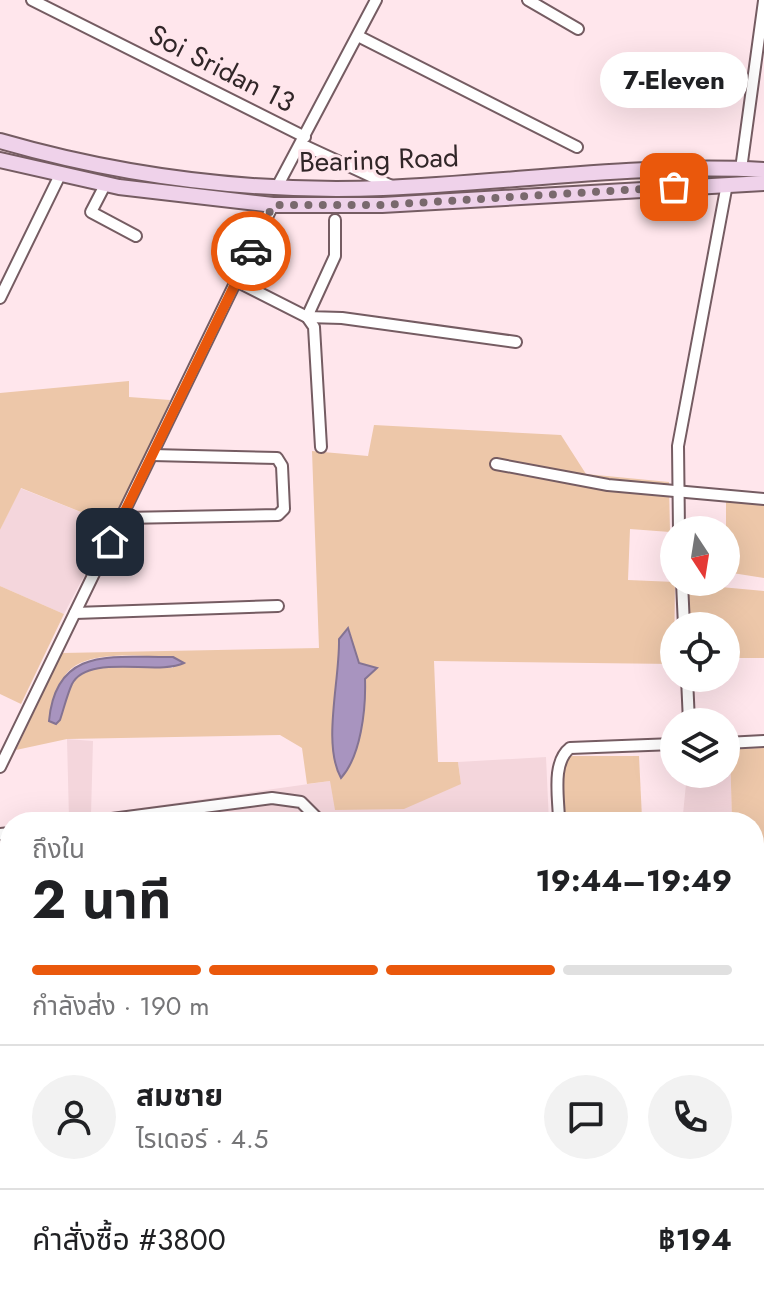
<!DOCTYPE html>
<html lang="th">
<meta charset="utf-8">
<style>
body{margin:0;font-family:Jost,"Noto Sans Thai",sans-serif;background:#f2f2f2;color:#202124;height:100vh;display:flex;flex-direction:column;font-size:30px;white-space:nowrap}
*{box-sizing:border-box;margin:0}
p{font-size:26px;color:#757577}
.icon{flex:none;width:44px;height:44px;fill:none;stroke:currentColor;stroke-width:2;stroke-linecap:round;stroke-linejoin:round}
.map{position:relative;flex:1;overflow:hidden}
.side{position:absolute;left:0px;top:812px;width:764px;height:498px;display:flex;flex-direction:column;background:#fff;border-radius:32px 32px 0 0;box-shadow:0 8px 32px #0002}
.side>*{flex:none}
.needle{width:52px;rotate:168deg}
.buttons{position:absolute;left:660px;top:516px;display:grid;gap:16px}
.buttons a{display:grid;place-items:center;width:80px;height:80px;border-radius:50%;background:#fff;box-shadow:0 8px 32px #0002;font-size:40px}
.pin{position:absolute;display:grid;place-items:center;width:68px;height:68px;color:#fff;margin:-34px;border-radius:16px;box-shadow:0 4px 12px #0006}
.courier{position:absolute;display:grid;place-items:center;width:80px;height:80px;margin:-40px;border:6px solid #ea580c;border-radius:50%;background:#fff;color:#222;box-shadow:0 2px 10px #0007}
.bubble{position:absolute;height:56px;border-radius:28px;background:#fff;box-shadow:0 8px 32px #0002;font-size:26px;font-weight:700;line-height:56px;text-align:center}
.headline em{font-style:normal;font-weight:700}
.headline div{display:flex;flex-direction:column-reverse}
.headline{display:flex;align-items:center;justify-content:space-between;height:136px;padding:0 32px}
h1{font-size:52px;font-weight:700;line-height:60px}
.bar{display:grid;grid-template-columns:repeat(4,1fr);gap:12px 8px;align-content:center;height:96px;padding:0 32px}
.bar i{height:10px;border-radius:6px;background:#e0e0e0}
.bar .on{background:#ea580c}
.bar p{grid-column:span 4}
.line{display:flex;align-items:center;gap:20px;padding:0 32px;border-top:2px solid #e0e0e0}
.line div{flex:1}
.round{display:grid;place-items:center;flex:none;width:84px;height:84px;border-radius:42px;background:#f2f2f2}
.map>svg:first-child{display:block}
.built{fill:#f4d6dc}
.green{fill:#edc7a9;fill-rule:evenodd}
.water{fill:#a894bf;stroke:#847392;stroke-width:2}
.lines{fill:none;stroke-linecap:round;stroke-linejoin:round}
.street-casing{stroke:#755c62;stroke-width:14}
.secondary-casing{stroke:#755c62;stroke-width:18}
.street{stroke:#fff;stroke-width:10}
.secondary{stroke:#efd2ea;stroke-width:14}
.done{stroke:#79696d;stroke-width:8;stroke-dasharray:0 14.4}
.route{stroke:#ea580c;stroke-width:10}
.labels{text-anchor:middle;stroke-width:6;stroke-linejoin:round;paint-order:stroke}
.street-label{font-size:28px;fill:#312628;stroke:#ffe6ec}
</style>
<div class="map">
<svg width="764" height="1309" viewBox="0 0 764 1309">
<rect width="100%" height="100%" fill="#ffe6ec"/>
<g class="built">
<polygon points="20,488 111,524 64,614 0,586 0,530"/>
<polygon points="67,739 93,741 91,815 330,781 461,784 458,762 546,757 549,822 51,822 69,819"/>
<polygon points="730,749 732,822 633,822 683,814 687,774 726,774 726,750"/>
<polygon points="10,828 10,1260 0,1261 0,829"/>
<polygon points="385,1300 488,1300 490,1309 386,1309"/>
</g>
<g class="green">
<polygon points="129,381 129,397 170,400 155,440 111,524 21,488 0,530 0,393"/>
<path d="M374 425 561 435 586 474 669 482 670 532 630 529 628 580 675 582 674 664 434 661 438 762H458L461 784 404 809 335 810 330 781 307 784 302 748 280 735 67 739 16 750 62 653 319 648 312 451 368 456ZM349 629 359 663 376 669 365 678C366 708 361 755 341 778L339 639ZM173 657V668C150 667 85 659 72 684 67 694 64 708 60 720 60 710 58 698 60 688 68 645 141 657 173 657Z"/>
<polygon points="726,497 764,504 764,578 726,572"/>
<polygon points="688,584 764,591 764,658 726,658 726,626 689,626"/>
<polygon points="0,586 64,614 21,704 0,694"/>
<polygon points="764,748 764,921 754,921 754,822 732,822 730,749"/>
<polygon points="568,756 639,756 642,818 623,822 565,822 562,764"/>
<polygon points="754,1037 761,1111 754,1111"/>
<polygon points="764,1134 764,1202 754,1203 754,1135"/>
<polygon points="764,1259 764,1309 728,1309 727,1300 754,1300 754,1261"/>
<polygon points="594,1300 712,1300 713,1305 696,1309 595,1309"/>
</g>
<g class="water">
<path d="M348 628 359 663 377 668 365 679C366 709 361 756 341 778 322 744 340 680 339 639Z"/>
<path d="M173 657 184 663C158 676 88 653 72 684 67 695 64 708 60 720L56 724 49 721C56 644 116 658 173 657Z"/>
</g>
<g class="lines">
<g class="street-casing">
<g id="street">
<polyline points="32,0 305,137"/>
<polyline points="528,0 578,29"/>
<polyline points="358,36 577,147"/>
<polyline points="301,144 394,187"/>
<polyline points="741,169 764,1"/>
<polyline points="105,185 91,212 136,236"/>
<polyline points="277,187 376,0"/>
<polyline points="335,220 335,256 307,317 342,318 516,342"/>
<polyline points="236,281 307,317 314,327 321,447"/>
<polyline points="0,298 60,175"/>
<polyline points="496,464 608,485 764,499"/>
<polyline points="123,518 278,515 284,509 282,466 277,458 152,455"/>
<polyline points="679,530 678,446 727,184"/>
<polyline points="682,582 684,626"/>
<polyline points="75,613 278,606"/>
<polyline points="687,678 689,722"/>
<polyline points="726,743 764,741"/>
<polyline points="0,767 273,205"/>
<polyline points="89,822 272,798 301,802 321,822"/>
<path d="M559 822C559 799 551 763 570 748L674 744"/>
<polyline points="0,834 10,833"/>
<polyline points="0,1122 10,1120"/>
<polyline points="247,1300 248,1309"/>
<polyline points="348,1300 350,1309"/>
<polyline points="589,1300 591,1309"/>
<polyline points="720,1300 722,1309"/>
<polyline points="124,1309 180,1300"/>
</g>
</g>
<g class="secondary-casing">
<g id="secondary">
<path d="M0 141C125 177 253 193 383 188 510 183 637 163 764 170"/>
<polyline points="0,160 119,187 273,205 382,205 764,183"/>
</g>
</g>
<use href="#street" class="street"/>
<use href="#secondary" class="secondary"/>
</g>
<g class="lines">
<polyline class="done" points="251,251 273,205 382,205 674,187"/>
<polyline class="route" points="110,542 251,251"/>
</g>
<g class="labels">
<g class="street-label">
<text transform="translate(222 68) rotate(27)" y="10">Soi Sridan 13</text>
<text transform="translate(379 159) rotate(-2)" y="10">Bearing Road</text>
</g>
</g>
</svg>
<div class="buttons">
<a><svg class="needle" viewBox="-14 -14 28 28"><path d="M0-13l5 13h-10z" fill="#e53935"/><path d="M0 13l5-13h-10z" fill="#757577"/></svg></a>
<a><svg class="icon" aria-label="locate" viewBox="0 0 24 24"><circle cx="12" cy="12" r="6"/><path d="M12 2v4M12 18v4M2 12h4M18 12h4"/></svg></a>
<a><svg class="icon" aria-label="layers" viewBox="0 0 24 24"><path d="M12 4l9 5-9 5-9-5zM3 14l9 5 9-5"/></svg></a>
</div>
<div class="pin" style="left:674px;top:187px;background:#ea580c"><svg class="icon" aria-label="bag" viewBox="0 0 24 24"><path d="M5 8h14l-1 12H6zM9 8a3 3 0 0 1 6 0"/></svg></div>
<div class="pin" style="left:110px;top:542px;background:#1f2937"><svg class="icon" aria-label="home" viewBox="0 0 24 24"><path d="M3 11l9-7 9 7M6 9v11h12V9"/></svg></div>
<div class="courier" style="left:251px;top:251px"><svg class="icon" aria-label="car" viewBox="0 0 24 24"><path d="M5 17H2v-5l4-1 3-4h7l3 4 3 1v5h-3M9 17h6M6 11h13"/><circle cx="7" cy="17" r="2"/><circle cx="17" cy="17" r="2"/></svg></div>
<div class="bubble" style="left:600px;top:52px;width:148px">7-Eleven</div>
<section class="side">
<div class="headline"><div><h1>2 นาที</h1><p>ถึงใน</p></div><em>19:44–19:49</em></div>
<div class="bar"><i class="on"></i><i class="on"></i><i class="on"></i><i></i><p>กำลังส่ง · 190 m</p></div>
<div class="line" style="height:144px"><a class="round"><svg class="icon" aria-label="person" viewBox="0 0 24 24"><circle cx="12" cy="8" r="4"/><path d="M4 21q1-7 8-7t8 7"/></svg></a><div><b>สมชาย</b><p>ไรเดอร์ · 4.5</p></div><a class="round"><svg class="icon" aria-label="chat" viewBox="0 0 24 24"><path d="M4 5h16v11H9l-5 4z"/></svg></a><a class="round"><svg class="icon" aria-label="phone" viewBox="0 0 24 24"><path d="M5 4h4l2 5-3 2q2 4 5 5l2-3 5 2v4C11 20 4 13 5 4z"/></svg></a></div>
<div class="line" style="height:104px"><div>คำสั่งซื้อ #3800</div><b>฿194</b></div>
</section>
</div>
